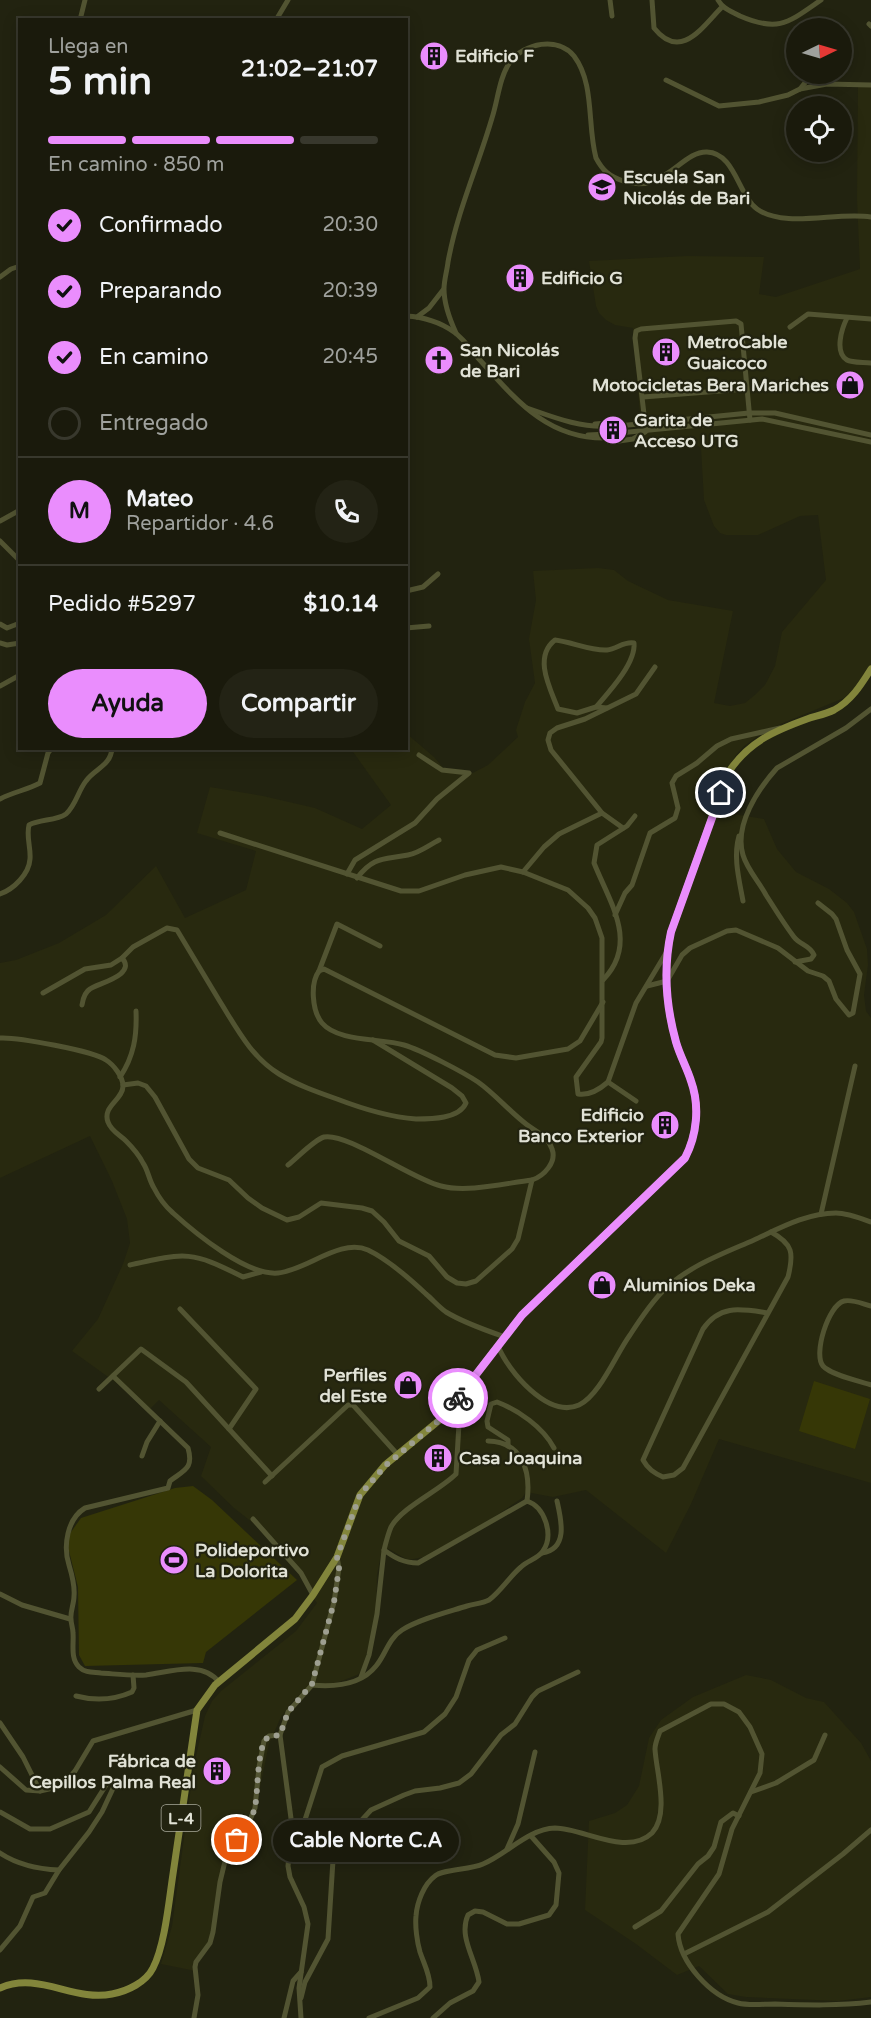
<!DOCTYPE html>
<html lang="es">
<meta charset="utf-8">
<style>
body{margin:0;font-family:"Varela Round",sans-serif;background:#232315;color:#f1f3f6;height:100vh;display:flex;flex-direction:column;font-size:22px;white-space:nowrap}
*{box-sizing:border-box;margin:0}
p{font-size:20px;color:#9fa19d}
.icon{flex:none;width:33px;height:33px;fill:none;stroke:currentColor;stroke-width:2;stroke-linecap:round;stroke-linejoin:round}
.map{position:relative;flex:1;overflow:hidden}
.side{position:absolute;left:18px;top:18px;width:390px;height:732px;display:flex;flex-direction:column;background:#1a1a0c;border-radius:0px;box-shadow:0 3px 15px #0003,0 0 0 2px #38382d}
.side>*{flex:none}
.needle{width:39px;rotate:85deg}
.controls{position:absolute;left:786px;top:18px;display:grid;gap:12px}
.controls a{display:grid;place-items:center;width:66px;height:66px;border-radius:50%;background:#1a1a0c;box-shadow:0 3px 15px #0003,0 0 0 2px #38382d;font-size:30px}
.pin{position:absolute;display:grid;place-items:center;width:51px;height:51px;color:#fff;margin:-26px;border:3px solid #fff;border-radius:50%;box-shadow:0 2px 6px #0007}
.courier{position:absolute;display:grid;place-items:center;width:60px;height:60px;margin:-30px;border:4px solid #ea8dfd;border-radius:50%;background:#fff;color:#222;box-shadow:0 2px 8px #0007}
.bubble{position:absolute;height:42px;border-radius:21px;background:#1a1a0c;box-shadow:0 3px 15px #0003,0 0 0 2px #38382d;font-size:20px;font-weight:800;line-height:42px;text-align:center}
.summary em{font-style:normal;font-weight:800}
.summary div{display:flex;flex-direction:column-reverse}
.summary{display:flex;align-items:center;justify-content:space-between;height:102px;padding:0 30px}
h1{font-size:39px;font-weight:800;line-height:45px}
.bar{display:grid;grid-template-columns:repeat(4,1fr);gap:9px 6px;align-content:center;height:72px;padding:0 30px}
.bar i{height:8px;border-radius:4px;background:#38382d}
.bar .active{background:#ea8dfd}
.bar p{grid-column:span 4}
.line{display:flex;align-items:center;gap:15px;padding:0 30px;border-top:2px solid #38382d}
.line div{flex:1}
.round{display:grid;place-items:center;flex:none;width:63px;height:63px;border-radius:32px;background:#232315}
ol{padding:0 30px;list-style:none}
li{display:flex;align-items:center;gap:18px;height:66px}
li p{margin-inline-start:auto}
li .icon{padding:6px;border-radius:50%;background:#ea8dfd;color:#111;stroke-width:4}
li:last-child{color:#9fa19d}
li i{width:33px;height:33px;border:3px solid #38382d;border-radius:50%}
.action{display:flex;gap:12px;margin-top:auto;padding:12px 30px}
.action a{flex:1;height:69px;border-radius:36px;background:#ea8dfd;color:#111;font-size:24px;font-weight:800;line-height:69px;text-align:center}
.action a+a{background:#232315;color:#f1f3f6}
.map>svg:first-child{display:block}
.built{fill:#28290f}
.green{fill:#363706}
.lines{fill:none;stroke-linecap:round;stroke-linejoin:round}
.minor-tunnel{stroke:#3f402e;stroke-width:5;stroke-dasharray:5 2.5;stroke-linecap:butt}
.minor{stroke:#525432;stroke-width:5}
.major{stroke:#82853b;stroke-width:7}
.done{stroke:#9e9f91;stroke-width:6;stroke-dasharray:0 10.8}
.route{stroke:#ea8dfd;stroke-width:8}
.labels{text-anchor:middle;stroke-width:4.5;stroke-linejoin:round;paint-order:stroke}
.shield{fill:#222310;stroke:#a8a99b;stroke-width:1.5}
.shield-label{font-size:16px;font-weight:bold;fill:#e1e2d6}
.poi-label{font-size:18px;font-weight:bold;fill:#e1e2d6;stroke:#222310;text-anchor:start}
</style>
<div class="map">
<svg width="871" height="2018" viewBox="0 0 871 2018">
<rect width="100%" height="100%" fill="#222310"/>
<g class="built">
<polygon points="858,86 871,87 871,668 855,690 844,698 766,730 743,747 736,755 725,774 715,811 764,819 777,849 796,872 829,889 847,903 854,912 867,949 868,965 864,995 866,1011 871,1018 871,1483 719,1439 691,1504 666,1553 586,1490 553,1497 526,1492 522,1498 491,1519 424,1557 408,1560 389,1549 382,1549 377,1575 376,1617 362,1671 357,1675 336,1683 321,1685 314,1681 291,1703 281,1717 269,1744 257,1802 253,1814 227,1852 212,1938 197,1961 196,1971 161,1964 172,1926 194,1765 205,1716 212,1701 221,1691 296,1631 317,1603 310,1594 293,1560 280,1544 234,1508 201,1476 211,1447 159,1400 149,1410 118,1384 72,1351 98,1319 123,1264 130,1243 127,1219 112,1181 90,1136 0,1178 0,963 16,960 59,943 106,915 156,866 185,918 246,890 256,851 197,833 210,787 263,796 315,808 362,829 391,805 351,749 406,748 407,734 434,757 446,771 469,775 488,765 518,737 516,730 525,702 535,683 529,639 536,600 533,571 598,568 614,570 628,581 668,600 733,611 714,703 730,706 745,703 756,694 765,685 775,666 782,632 826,580 818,515 800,516 758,535 726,535 720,533 714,526 704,500 701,448 689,440 642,440 633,328 615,325 606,320 599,313 596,306 589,261 687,256 764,257 759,294 776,297 860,269 857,199"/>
<polygon points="746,1675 771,1680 806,1698 824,1702 861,1743 871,1761 871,1997 838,2001 746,1997 728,1994 699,1966 677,1975 636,1944 585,1910 589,1821 615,1813 627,1805 639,1786 649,1738 661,1720 693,1697"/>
</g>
<g class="green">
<polygon points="814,1381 870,1399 855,1449 799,1431"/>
<polygon points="193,1486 212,1500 297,1580 206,1652 203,1663 85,1666 79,1655 78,1587 66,1539 81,1518 175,1488"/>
</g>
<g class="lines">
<g class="minor-tunnel">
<polyline points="607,423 618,422"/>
<polyline points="609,441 619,441"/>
</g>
<g class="minor">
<polyline points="610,0 612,16"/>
<path d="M652 0 654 28C681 62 703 26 722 7"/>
<path d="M718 0C723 9 731 11 740 16 779 33 789 22 821 0"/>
<polyline points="80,20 85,0"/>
<polyline points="244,20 258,20"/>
<polyline points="276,20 288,0"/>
<polyline points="869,24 871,26"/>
<polyline points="842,47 845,43"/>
<polyline points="666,80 719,106 759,102 788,95 800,89 827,84 871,85"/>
<polyline points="800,89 812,74"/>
<polyline points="0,277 11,269 20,266"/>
<path d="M406 316C424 317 440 322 454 332 464 339 472 351 479 359 516 400 548 440 608 438"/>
<polyline points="417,317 429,308 443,290"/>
<path d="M847 318C842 328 834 352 847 360 852 363 864 362 871 363"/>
<polyline points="790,327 808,314 871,319"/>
<path d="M456 333C450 320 444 304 444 289 444 280 447 271 448 262 457 212 478 166 492 118 498 100 499 78 510 62 524 43 558 36 574 56 595 84 587 125 596 158 603 171 609 176 623 181 664 195 681 151 707 152 735 153 738 195 757 209 785 229 838 211 871 217"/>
<polyline points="643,397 746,389"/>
<path d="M527 408C553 417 580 428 608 426"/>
<polyline points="595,424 607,423"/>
<polyline points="618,426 749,413 775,413 871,435"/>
<polyline points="646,431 635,338 636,331 641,329 736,321 741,324 750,420"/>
<polyline points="619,433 762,419 871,442"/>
<polyline points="588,435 608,434"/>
<polyline points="619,441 633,439 645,432"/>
<polyline points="0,521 20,510"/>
<polyline points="0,541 20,561"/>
<polyline points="406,591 423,587 438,574"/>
<polyline points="0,624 7,628 20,623"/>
<polyline points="406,628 429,626"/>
<polyline points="0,643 7,645 20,643"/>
<polyline points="0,686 20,675"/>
<path d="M596 707C609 692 636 663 634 643 624 641 617 649 607 650 591 651 572 642 555 640 533 657 550 688 558 709L577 713 596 707 607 708"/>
<path d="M0 799C13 792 27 790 40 783L48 753 52 748"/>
<polyline points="623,828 602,813 551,750 548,740 550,733 557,728 585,719 636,694 655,667"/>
<path d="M220 833 401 891H419L465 875 501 867 523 872 568 890 588 908 595 918 602 938V1038L601 1042 576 1077 578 1094C590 1096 600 1089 608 1082L636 1003 666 953"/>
<path d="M739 836C733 857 739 879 743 901"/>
<polyline points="523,872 544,847 559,834 602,813"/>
<polyline points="347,874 355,860 415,823 437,799 469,773 442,770 419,755"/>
<path d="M357 878C374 856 383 860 408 855 419 853 429 845 439 840"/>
<path d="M0 894C14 889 29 874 30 859 31 847 26 837 29 825 40 819 56 821 66 814 76 805 78 791 86 781 94 769 111 766 112 748"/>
<polyline points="615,915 625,893 632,885 650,833 675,818 678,808 672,783 676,776 697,763 717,746 731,739 780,728"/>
<path d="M795 962 811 959 814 955C810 945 800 945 794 937 784 924 775 909 766 895 759 882 747 869 743 855 734 825 758 789 777 768L846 728 871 709"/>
<polyline points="319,971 337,924 380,946"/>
<path d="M603 980C639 943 610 903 594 863L597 845 627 826 635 816"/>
<polyline points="647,986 667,981 682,955 690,948 727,931 736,930 778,948 808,971 823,976 829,981 836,999 849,1015 853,1013 860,974 847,950 836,919 832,914 818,903"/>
<polyline points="43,993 85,969 111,965 122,958"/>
<path d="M82 1005C83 998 85 992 90 989 99 983 137 975 122 958L133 947 167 928 177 930C191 953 205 977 219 1000 236 1027 251 1057 279 1074 297 1085 317 1092 337 1099 363 1109 389 1117 416 1119 431 1119 459 1119 466 1103L462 1096 452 1088 373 1040"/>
<path d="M0 1038C17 1037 94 1051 106 1060 114 1065 123 1077 123 1086 123 1100 102 1106 108 1122 111 1131 120 1135 126 1141 132 1147 139 1155 143 1163 148 1170 149 1180 154 1188 158 1196 166 1207 173 1213 195 1233 247 1276 278 1273 307 1270 340 1238 368 1250 389 1260 409 1278 426 1294 433 1300 439 1307 446 1312 464 1323 485 1330 505 1337"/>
<path d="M120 1077C134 1056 137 1036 136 1011"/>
<polyline points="608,1082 636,1101"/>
<polyline points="123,1085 138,1083 146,1086 155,1097 189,1159 198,1168 229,1180 248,1198 262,1208 287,1220 299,1217 321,1203 362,1208 372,1211 384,1222 399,1241 429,1256 447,1277 457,1283 466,1284 476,1281 512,1249 518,1239 532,1180"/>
<path d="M288 1165C297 1158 314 1140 324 1137 347 1132 413 1180 441 1186 467 1193 506 1183 532 1180 544 1176 557 1162 552 1149 548 1136 536 1132 526 1124 509 1111 495 1094 478 1082 463 1072 421 1050 404 1045 381 1038 338 1042 322 1023 312 1011 310 983 319 971L324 969 495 1055 516 1058 568 1049 580 1041 603 1002"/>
<polyline points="821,1214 855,1066"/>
<path d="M130 1265C187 1252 191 1251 243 1277L261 1272"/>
<path d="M871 1306C863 1304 852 1299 844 1301 828 1305 813 1355 823 1366 831 1375 859 1381 871 1385"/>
<polyline points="180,1309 256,1389 229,1429"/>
<path d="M768 1313C741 1309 720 1304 703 1329L643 1460C648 1469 654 1473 663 1477L674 1475 683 1468 788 1277C794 1253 793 1244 771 1232"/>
<path d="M498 1346C508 1371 548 1419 579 1405 600 1395 616 1354 630 1335 639 1321 650 1304 663 1291 688 1266 722 1254 754 1240 780 1228 807 1213 836 1213 847 1213 860 1218 871 1222"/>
<path d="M113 1376 188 1448C194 1469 184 1470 170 1481L168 1488 85 1508C67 1519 63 1546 69 1565 72 1575 75 1586 74 1596 74 1604 70 1612 71 1619 71 1624 73 1628 73 1633 74 1644 70 1658 79 1667 85 1673 93 1672 101 1673 116 1674 131 1676 146 1675 170 1672 202 1660 219 1682"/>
<polyline points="99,1389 141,1349 186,1382 272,1476"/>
<path d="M488 1441C523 1442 531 1472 527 1501"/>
<path d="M508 1446V1440L488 1427 487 1421 491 1404 497 1402C518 1410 543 1427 554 1448"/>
<polyline points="142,1456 147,1442 160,1421"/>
<polyline points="265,1482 348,1405 353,1405 398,1455"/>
<polyline points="253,1519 301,1573 313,1595"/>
<path d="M542 1553C569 1549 561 1519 557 1501"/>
<polyline points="0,1594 22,1605 70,1619"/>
<polyline points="361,1677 369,1655 377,1614 384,1550"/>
<path d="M312 1685C334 1687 361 1685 376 1666 386 1654 388 1639 402 1630 419 1619 448 1612 467 1606 474 1604 483 1603 489 1600 501 1591 510 1576 521 1567 527 1561 539 1558 543 1551 554 1535 545 1507 527 1501L418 1563C404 1563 395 1558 384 1550 386 1542 388 1534 391 1527 402 1507 439 1491 456 1474L459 1424 465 1389"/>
<path d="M76 1696C95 1701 114 1700 132 1692L134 1688 133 1675"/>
<polyline points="0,1723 23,1757 40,1791"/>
<polyline points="0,1767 26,1790 40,1791 62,1786 75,1771 93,1741 197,1710"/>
<polyline points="751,1792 776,1783 814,1760 825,1735"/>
<polyline points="0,1812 30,1829 50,1829 89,1812 108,1782 113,1779 116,1782 102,1812 89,1832 59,1870 45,1893 33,1897 20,1926 0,1950"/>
<polyline points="507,1849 518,1824 535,1752"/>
<polyline points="292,1850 303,1826 322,1767 342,1756 424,1732 445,1714 456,1697 469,1660 477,1650 505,1638"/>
<path d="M0 1853C18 1865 38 1869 59 1870"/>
<polyline points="635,1927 661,1911 698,1864 708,1856 714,1847 721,1822 733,1813 739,1816"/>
<polyline points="684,1954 768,1912 843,1854 871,1830"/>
<polyline points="301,1998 305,1982 328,1939 333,1860 360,1822 371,1810 404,1795 415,1791 440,1788 459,1783 471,1774 501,1735 515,1724 532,1697 538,1691 578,1672"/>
<polyline points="194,2018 198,1995 195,1967 196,1962 210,1943 213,1932 220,1882 227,1853 247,1827 255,1808 259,1767 264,1741 269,1736 280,1735"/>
<polyline points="284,2018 293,1981 301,1972"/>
<polyline points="301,2018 299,1988 308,1924 304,1907 290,1877 288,1866 292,1826 280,1735 288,1712 312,1685 334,1602 339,1568 337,1557"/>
<path d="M369 2018 418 1998 430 1987C430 1974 424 1964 420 1952 417 1942 415 1926 416 1916 417 1902 424 1884 435 1876 443 1869 470 1870 483 1864 507 1854 528 1829 555 1828 583 1828 627 1857 652 1833 670 1814 656 1771 655 1749 655 1743 658 1737 660 1731L711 1704H724L739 1712 750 1727 762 1754 760 1773 732 1829 719 1874 678 1934C680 1962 710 1996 738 2003 749 2006 763 2004 775 2004 807 2005 839 2006 871 2002"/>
<path d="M433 2018 450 2003 473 1991 479 1982C476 1959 458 1937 468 1915L475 1911 483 1912 507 1924H519L549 1915 556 1905 559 1873 554 1862 531 1836"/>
</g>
<path class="major" d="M0 1988C38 1971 74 2002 112 1994 128 1991 146 1982 153 1968 165 1945 169 1900 173 1874 181 1819 189 1765 197 1710L215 1685 295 1619 313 1595 337 1557 360 1495 385 1465 442 1418 522 1315 685 1158C697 1134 700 1106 691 1081 687 1068 680 1056 676 1042 666 1006 663 969 671 932L728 773C748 742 774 731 807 719 816 716 826 714 834 710 851 701 861 685 871 669"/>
</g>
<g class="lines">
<path class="done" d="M237 1840C244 1830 252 1820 255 1807 258 1793 257 1747 267 1738 270 1735 275 1736 280 1735L288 1712 312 1684 334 1602 339 1568 337 1557 360 1495 385 1466 442 1418 458 1398"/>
<path class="route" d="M458 1398 522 1315 685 1158C697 1135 700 1106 691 1081 687 1068 680 1056 676 1042 666 1006 663 969 671 932L721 793"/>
</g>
<defs>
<g id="building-disc" transform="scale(1.5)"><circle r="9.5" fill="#ea8dfd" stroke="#222310"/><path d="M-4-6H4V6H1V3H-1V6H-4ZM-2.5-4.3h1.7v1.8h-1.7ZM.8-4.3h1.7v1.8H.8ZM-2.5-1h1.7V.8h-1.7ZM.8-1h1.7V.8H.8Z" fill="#111"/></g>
<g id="school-disc" transform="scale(1.5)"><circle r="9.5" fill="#ea8dfd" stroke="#222310"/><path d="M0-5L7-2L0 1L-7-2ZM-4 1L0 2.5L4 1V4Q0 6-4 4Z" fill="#111"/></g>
<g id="church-disc" transform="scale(1.5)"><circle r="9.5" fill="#ea8dfd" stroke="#222310"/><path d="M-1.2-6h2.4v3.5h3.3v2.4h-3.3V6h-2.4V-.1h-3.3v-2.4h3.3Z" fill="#111"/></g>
<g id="shop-disc" transform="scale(1.5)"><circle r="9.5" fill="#ea8dfd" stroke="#222310"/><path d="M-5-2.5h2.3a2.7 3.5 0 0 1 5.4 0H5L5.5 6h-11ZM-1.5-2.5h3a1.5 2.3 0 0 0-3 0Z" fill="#111"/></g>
<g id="stadium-disc" transform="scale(1.5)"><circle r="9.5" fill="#ea8dfd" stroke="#222310"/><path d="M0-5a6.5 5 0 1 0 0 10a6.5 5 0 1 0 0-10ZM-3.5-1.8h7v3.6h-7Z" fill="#111"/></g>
</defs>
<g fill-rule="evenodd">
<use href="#building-disc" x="434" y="56"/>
<use href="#school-disc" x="602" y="187"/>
<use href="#building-disc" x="520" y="278"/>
<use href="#building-disc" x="666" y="352"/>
<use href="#church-disc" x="439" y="360"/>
<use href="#shop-disc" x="850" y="385"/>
<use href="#building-disc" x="613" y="430"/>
<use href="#building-disc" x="665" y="1125"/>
<use href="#shop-disc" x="602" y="1285"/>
<use href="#shop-disc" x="408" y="1385"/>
<use href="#building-disc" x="438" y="1458"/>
<use href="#stadium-disc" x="174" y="1560"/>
<use href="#building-disc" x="217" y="1771"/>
</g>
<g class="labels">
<rect class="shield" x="161.5" y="1805" width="39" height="26" rx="4.5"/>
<g class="shield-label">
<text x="181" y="1824">L-4</text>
</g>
<g class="poi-label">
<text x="455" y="62">Edificio F</text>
<text x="623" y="183">Escuela San<tspan x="623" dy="21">Nicolás de Bari</tspan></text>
<text x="541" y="284">Edificio G</text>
<text x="687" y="348">MetroCable<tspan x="687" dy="21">Guaicoco</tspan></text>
<text x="460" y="356">San Nicolás<tspan x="460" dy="21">de Bari</tspan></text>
<text x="829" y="391" text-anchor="end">Motocicletas Bera Mariches</text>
<text x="634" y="426">Garita de<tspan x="634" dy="21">Acceso UTG</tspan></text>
<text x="644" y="1121" text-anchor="end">Edificio<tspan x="644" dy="21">Banco Exterior</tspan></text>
<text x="623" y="1291">Aluminios Deka</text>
<text x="387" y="1381" text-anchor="end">Perfiles<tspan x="387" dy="21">del Este</tspan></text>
<text x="459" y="1464">Casa Joaquina</text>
<text x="195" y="1556">Polideportivo<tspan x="195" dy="21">La Dolorita</tspan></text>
<text x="196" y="1767" text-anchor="end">Fábrica de<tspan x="196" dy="21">Cepillos Palma Real</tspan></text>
</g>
</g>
</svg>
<div class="controls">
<a><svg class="needle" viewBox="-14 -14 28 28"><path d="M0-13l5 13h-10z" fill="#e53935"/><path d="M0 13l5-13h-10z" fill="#9fa19d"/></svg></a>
<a><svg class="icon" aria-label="locate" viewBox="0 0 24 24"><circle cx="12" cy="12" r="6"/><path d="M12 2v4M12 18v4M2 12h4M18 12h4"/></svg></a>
</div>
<div class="pin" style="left:237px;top:1840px;background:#ea580c"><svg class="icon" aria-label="bag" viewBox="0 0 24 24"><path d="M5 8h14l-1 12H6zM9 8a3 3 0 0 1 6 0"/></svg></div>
<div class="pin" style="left:721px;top:793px;background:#1f2937"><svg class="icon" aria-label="home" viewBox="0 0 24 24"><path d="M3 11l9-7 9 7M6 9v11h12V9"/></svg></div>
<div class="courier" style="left:458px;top:1398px"><svg class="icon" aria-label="bike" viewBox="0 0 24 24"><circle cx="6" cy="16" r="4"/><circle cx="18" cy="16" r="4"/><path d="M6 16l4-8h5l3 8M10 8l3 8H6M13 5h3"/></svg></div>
<div class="bubble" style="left:273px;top:1820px;width:186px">Cable Norte C.A</div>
<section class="side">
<div class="summary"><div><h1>5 min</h1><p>Llega en</p></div><em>21:02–21:07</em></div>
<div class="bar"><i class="active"></i><i class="active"></i><i class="active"></i><i></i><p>En camino · 850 m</p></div>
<ol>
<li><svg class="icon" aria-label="check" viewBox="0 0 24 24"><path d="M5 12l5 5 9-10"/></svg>Confirmado<p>20:30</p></li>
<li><svg class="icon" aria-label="check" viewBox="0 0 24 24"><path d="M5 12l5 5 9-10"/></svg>Preparando<p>20:39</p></li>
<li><svg class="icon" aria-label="check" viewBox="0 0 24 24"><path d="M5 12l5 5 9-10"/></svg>En camino<p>20:45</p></li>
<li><i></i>Entregado</li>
</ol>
<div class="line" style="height:108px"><b class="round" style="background:#ea8dfd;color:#111">M</b><div><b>Mateo</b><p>Repartidor · 4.6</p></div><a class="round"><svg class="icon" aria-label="phone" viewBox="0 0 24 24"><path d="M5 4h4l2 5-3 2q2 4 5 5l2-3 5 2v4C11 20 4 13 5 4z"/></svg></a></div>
<div class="line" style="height:78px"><div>Pedido #5297</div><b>$10.14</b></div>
<div class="action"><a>Ayuda</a><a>Compartir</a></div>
</section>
</div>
